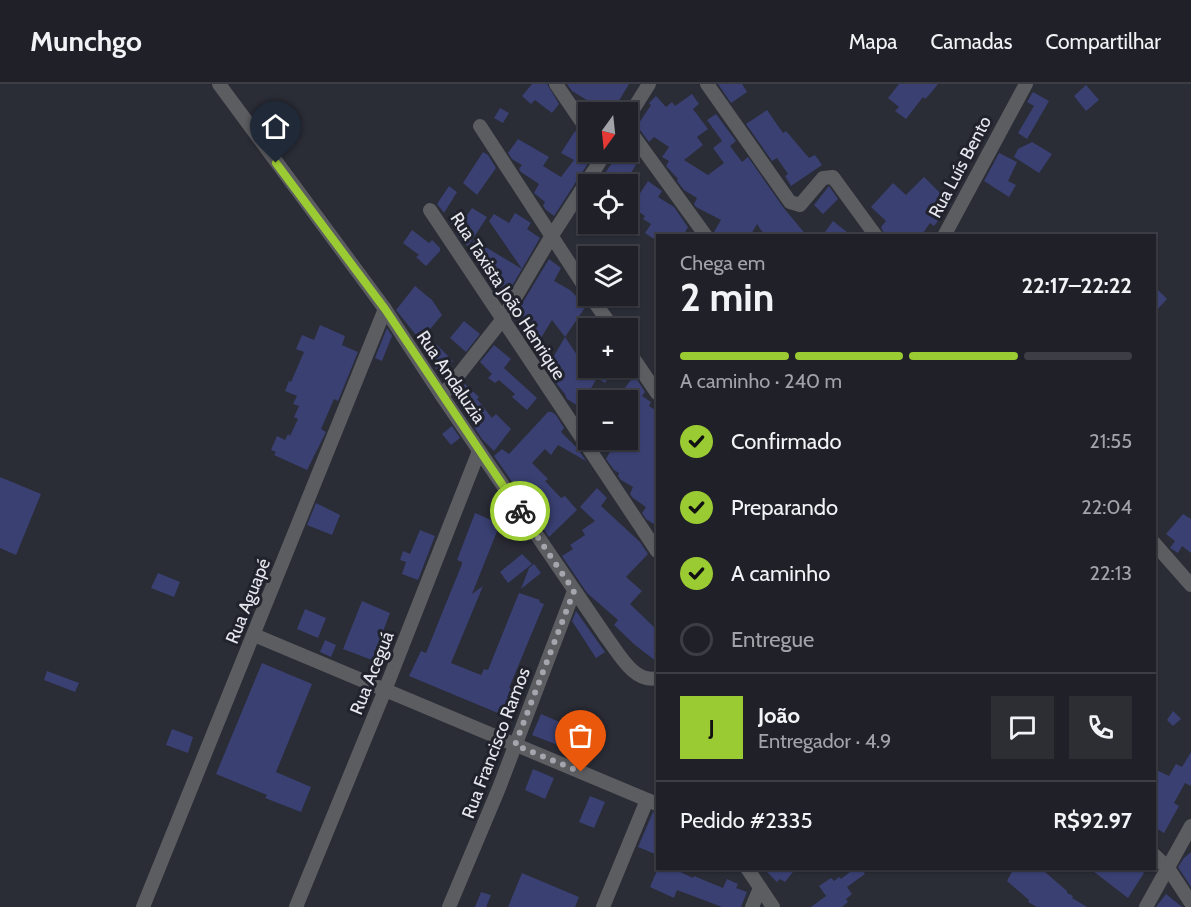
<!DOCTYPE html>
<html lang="pt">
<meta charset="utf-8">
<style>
body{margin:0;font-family:Cabin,sans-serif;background:#2d2e34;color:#f1f3f6;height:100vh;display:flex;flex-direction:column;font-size:22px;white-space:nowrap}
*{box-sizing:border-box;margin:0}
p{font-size:20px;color:#a2a3a8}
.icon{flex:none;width:33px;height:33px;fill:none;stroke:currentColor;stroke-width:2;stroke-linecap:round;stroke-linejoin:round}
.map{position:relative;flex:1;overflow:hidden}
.panel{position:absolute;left:656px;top:150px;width:500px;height:636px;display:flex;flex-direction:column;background:#202128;border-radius:0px;box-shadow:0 2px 4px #0004,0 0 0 2px #3d3e45}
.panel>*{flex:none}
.needle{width:39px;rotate:195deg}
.fabs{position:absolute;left:578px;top:18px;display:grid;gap:12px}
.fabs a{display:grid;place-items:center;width:60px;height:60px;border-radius:0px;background:#202128;box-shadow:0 2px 4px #0004,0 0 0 2px #3d3e45;font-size:30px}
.pin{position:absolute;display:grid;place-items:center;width:51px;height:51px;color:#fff;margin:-62px -26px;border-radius:50% 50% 50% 0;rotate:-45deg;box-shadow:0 0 6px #0007}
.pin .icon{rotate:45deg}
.courier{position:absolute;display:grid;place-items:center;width:60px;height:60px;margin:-30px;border:4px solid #9bcb33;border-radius:50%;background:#fff;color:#222;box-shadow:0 2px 8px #0007}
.head em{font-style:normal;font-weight:700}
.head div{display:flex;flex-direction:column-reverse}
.head{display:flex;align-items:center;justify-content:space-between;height:102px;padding:0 24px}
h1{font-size:39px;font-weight:700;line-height:45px}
.bar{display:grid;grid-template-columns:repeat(4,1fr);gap:9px 6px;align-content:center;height:72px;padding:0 24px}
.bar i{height:8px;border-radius:4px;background:#3d3e45}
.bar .current{background:#9bcb33}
.bar p{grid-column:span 4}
.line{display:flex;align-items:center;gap:15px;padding:0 24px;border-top:2px solid #3d3e45}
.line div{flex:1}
.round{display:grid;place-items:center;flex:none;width:63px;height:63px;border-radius:0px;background:#2d2e34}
ol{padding:0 24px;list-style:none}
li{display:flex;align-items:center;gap:18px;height:66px}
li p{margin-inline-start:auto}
li .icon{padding:6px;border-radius:50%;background:#9bcb33;color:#111;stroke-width:4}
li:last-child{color:#a2a3a8}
li i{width:33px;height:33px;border:3px solid #3d3e45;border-radius:50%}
header{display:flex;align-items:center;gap:36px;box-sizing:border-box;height:84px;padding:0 30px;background:#202128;border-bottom:2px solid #3d3e45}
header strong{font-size:28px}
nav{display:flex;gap:33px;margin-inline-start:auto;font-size:21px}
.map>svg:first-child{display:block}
.building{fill:#3a4072}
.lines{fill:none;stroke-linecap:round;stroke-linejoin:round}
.minor{stroke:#5c5d61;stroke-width:14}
.done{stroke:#a4a6ae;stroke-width:6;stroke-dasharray:0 10.8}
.route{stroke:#9bcb33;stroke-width:8}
.labels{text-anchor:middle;stroke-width:6;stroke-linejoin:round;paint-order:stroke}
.street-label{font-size:18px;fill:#e6e8ee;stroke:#21232c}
</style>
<header>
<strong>Munchgo</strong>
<nav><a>Mapa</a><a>Camadas</a><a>Compartilhar</a></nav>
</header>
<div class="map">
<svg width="1191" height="823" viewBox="0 0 1191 823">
<rect width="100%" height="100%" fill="#2a2c36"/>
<g class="building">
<polygon points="532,0 547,0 559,20 552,29 535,16 531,20 522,12"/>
<polygon points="567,0 629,0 617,20 623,24 620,28 591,28 595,21 572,7"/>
<polygon points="718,0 742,0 747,8 731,19"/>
<polygon points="899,0 938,0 929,11 925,15 923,13 906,35 895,27 899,23 888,14"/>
<polygon points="1086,1 1099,16 1086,27 1074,12"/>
<polygon points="1033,8 1049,17 1027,55 1018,49 1034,22 1027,18"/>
<polygon points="692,10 699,20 693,25 708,45 697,53 703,61 684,76 708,91 724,79 713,64 722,57 707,36 716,30 736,57 730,62 742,78 748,73 783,123 807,152 765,152 757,140 750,152 715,152 714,148 721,136 696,123 694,120 697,114 684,106 677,97 678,95 666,82 669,77 662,73 669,63 654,53 649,58 637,42 651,21 649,19 656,12 666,23 672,18 675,22"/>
<polygon points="500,24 509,29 503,39 494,34"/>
<polygon points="767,26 783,49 786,47 809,74 815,71 822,81 791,102 785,92 788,90 777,74 772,77 746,40"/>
<polygon points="575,47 587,56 588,68 594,70 554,132 546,126 543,122 545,118 534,109 539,100 521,88 519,85 522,81 512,75 508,69 518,55 549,73 543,82 561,93 574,76 561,69"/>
<polygon points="1032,58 1052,70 1039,89 1014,73 1018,65"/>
<polygon points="483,68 488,71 496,84 477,111 463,99"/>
<polygon points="619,68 625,68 639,76 624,100 606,88"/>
<polygon points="999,69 1017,78 1008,97 1016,101 1009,113 984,97"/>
<polygon points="924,93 951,120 950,122 934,142 930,139 921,152 885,152 881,143 886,137 871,123 893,99 906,111"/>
<polygon points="648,97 662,107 658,113 674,123 688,143 683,152 657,152 657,157 645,149 651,140 643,135 645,132 631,123"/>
<polygon points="449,102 457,108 444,129 437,120"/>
<polygon points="829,102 838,115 823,130 814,121"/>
<polygon points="472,124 487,133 468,162 462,158 456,149 458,146 448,137 455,127 465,134"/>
<polygon points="515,129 531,139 527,145 540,154 522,185 489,137 494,130 509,139"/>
<polygon points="833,137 852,152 822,152"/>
<polygon points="412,146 429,159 432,156 440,164 440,167 426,182 416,173 419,171 403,159"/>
<polygon points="474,156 522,185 503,217 496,209 502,201 494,196 495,194 479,183 468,167"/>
<polygon points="549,175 561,184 554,197 570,206 586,222 565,253 552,236 536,262 523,249 528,241 514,233"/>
<polygon points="415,202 432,216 442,231 426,250 453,277 448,282 451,286 445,293 433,282 432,280 435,275 396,226"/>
<polygon points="1154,202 1167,215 1154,229"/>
<polygon points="464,237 480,250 466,268 450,254"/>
<polygon points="320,241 345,252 342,261 358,268 338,317 334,315 321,345 326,348 307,386 274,371 276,368 271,366 277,352 285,356 288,350 290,352 298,335 294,333 299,322 293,320 297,312 285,307 289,297 291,298 304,268 296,265 302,251 314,256"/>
<polygon points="387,244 392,252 382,277 375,274"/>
<polygon points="565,253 577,271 588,253 588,284 615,284 605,299 597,294 580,323 567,315 565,310 555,298 558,293 554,290 556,286 548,282"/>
<polygon points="494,261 511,275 504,284 537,314 527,326 512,313 515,310 499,296 495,299 488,294 492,290 480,278"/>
<polygon points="634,291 645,308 642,312 651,318 649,322 657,327 657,442 646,435 642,429 646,423 633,414 630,410 633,403 621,396 618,392 619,389 614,386 606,375 611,366 594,356 627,356 627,338 631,331 627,328 627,316 617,316"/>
<polygon points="465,300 479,313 477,315 492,334 496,330 511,345 494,367 482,355 453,312"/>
<polygon points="548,328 552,328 556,331 564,344 561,348 578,365 586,377 558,361 551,371 545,365 532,379 548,395 545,397 561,414 565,412 577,426 549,453 525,418 528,415 513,399 494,372 502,365 509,370"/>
<polygon points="452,342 460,354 451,361 442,350"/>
<polygon points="0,393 41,410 16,471 0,464"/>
<polygon points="597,404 607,414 601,422 640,458 648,470 626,493 642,507 630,520 657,546 657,578 635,561 614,541 618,536 587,509 562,472 573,465 570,461 585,451 582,446 595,437 580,423"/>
<polygon points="316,419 340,431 332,451 307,441"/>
<polygon points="475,429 500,440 472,510 483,502 451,579 481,591 484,585 488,586 519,509 540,516 539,518 544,520 509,604 515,606 505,632 409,592 421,567 426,569 449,512 462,480 462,478 457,476"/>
<polygon points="1183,430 1191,435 1191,469 1182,462 1178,469 1170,464 1175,457 1166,450"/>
<polygon points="420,446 435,452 418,496 402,490 406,478 400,476 403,467 410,470"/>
<polygon points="522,470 532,480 508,499 500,488"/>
<polygon points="534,480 541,489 521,505 529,484"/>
<polygon points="158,489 180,498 174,513 151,504"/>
<polygon points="362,517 390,529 372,576 343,565"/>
<polygon points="305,525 326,534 318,554 297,545"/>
<polygon points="576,527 605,568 596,574 572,537"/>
<polygon points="325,556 336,561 331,573 320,568"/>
<polygon points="262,579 312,600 276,688 311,703 301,728 265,714 267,711 216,690"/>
<polygon points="47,587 79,599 75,608 44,596"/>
<polygon points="1173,627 1181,635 1173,642 1167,636"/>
<polygon points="541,630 571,643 563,663 532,651"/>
<polygon points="172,645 193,653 188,669 166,661"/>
<polygon points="588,658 597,661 591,676 575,670 579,661 586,663"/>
<polygon points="1191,668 1191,702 1185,699 1174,719 1179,722 1164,749 1154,743 1154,685 1169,692 1176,680 1182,683"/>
<polygon points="533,685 554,694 545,715 525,706"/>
<polygon points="590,712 605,718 594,744 579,738"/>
<polygon points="653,728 657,729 657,765 655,770 638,763"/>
<polygon points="1191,768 1191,803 1178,783 1184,774"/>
<polygon points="658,784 672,784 693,794 694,792 723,804 727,795 738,800 736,804 747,808 741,823 722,823 677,806 674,814 650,803"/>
<polygon points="763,784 796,784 785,798 780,795 777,798"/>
<polygon points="855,784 861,784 865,790 847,803 852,810 846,815 848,818 842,823 811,823 826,812 819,802 831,794 834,797 839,793 841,795"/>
<polygon points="1014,784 1048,784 1045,788 1067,807 1067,809 1073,812 1072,814 1087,823 1037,823 1028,818 1029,816 1007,797"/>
<polygon points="1089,784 1138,784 1144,789 1128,814"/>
<polygon points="522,789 579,813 575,823 508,823"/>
<polygon points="481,808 491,811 486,823 475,823"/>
<polygon points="1166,810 1182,823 1156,823"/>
</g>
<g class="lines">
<g class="minor">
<path d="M219 0 385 225 442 312 607 554C618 568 634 600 657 594"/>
<polyline points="556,0 588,47"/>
<polyline points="707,0 790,118 800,121 823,94 833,93 876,152"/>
<polyline points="627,35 649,0"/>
<polyline points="480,42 588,208"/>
<polyline points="627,43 706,152"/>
<polyline points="430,126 657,467"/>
<polyline points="944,152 1026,0"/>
<polyline points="590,212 613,244"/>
<polyline points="627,265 657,309"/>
<polyline points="442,312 502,236 551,153 606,68"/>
<polyline points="1154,459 1191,501"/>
<polyline points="254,551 657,720"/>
<polyline points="1154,771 1168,784 1191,819"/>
<polyline points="747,784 773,823"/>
<polyline points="143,823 385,225"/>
<polyline points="296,823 385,606 479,367"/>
<polyline points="449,823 499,704 574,507"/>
<polyline points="603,823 647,716"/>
<polyline points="752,823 760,804"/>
<polyline points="1146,823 1191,742"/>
</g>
</g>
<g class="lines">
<polyline class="done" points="520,427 574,507 515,661 581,688"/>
<polyline class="route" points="276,79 385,225 520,427"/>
</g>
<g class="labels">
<g class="street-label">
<text transform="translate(960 83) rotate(-62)" y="6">Rua Luís Bento</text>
<text transform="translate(508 212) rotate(57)" y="6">Rua Taxista João Henrique</text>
<text transform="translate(451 293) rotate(56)" y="6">Rua Andaluzia</text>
<text transform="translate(248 517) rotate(-68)" y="6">Rua Aguapé</text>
<text transform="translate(372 589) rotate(-68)" y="6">Rua Aceguá</text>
<text transform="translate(496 659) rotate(-69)" y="6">Rua Francisco Ramos</text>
</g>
</g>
</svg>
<div class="fabs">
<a><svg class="needle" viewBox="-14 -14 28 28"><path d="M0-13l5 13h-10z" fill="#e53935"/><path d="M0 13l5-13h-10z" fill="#a2a3a8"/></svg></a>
<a><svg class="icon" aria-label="locate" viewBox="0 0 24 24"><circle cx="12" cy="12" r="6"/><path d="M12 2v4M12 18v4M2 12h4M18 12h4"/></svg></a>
<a><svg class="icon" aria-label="layers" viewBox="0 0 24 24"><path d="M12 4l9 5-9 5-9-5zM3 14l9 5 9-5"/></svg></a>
<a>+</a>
<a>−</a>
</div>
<div class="pin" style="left:581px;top:688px;background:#ea580c"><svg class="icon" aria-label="bag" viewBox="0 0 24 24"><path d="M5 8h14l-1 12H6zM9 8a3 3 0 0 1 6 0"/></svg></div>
<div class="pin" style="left:276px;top:79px;background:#1f2937"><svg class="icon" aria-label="home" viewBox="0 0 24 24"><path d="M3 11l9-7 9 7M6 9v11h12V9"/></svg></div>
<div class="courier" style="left:520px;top:427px"><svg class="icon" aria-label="bike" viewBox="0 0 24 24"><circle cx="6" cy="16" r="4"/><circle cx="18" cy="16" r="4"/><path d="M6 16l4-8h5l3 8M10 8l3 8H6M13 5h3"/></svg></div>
<section class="panel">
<div class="head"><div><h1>2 min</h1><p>Chega em</p></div><em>22:17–22:22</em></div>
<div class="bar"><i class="current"></i><i class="current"></i><i class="current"></i><i></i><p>A caminho · 240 m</p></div>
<ol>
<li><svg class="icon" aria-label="check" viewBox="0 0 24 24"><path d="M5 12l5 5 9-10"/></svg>Confirmado<p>21:55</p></li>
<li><svg class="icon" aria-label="check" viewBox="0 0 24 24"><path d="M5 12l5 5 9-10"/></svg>Preparando<p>22:04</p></li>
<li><svg class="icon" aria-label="check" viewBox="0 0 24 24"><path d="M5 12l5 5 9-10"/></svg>A caminho<p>22:13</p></li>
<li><i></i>Entregue</li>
</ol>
<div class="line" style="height:108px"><b class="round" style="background:#9bcb33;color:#111">J</b><div><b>João</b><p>Entregador · 4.9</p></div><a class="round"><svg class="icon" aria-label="chat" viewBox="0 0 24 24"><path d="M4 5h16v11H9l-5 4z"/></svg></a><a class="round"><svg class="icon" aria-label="phone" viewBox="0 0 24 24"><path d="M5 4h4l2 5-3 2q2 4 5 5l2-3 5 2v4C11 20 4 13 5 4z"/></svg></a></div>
<div class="line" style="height:78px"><div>Pedido #2335</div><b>R$92.97</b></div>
</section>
</div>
